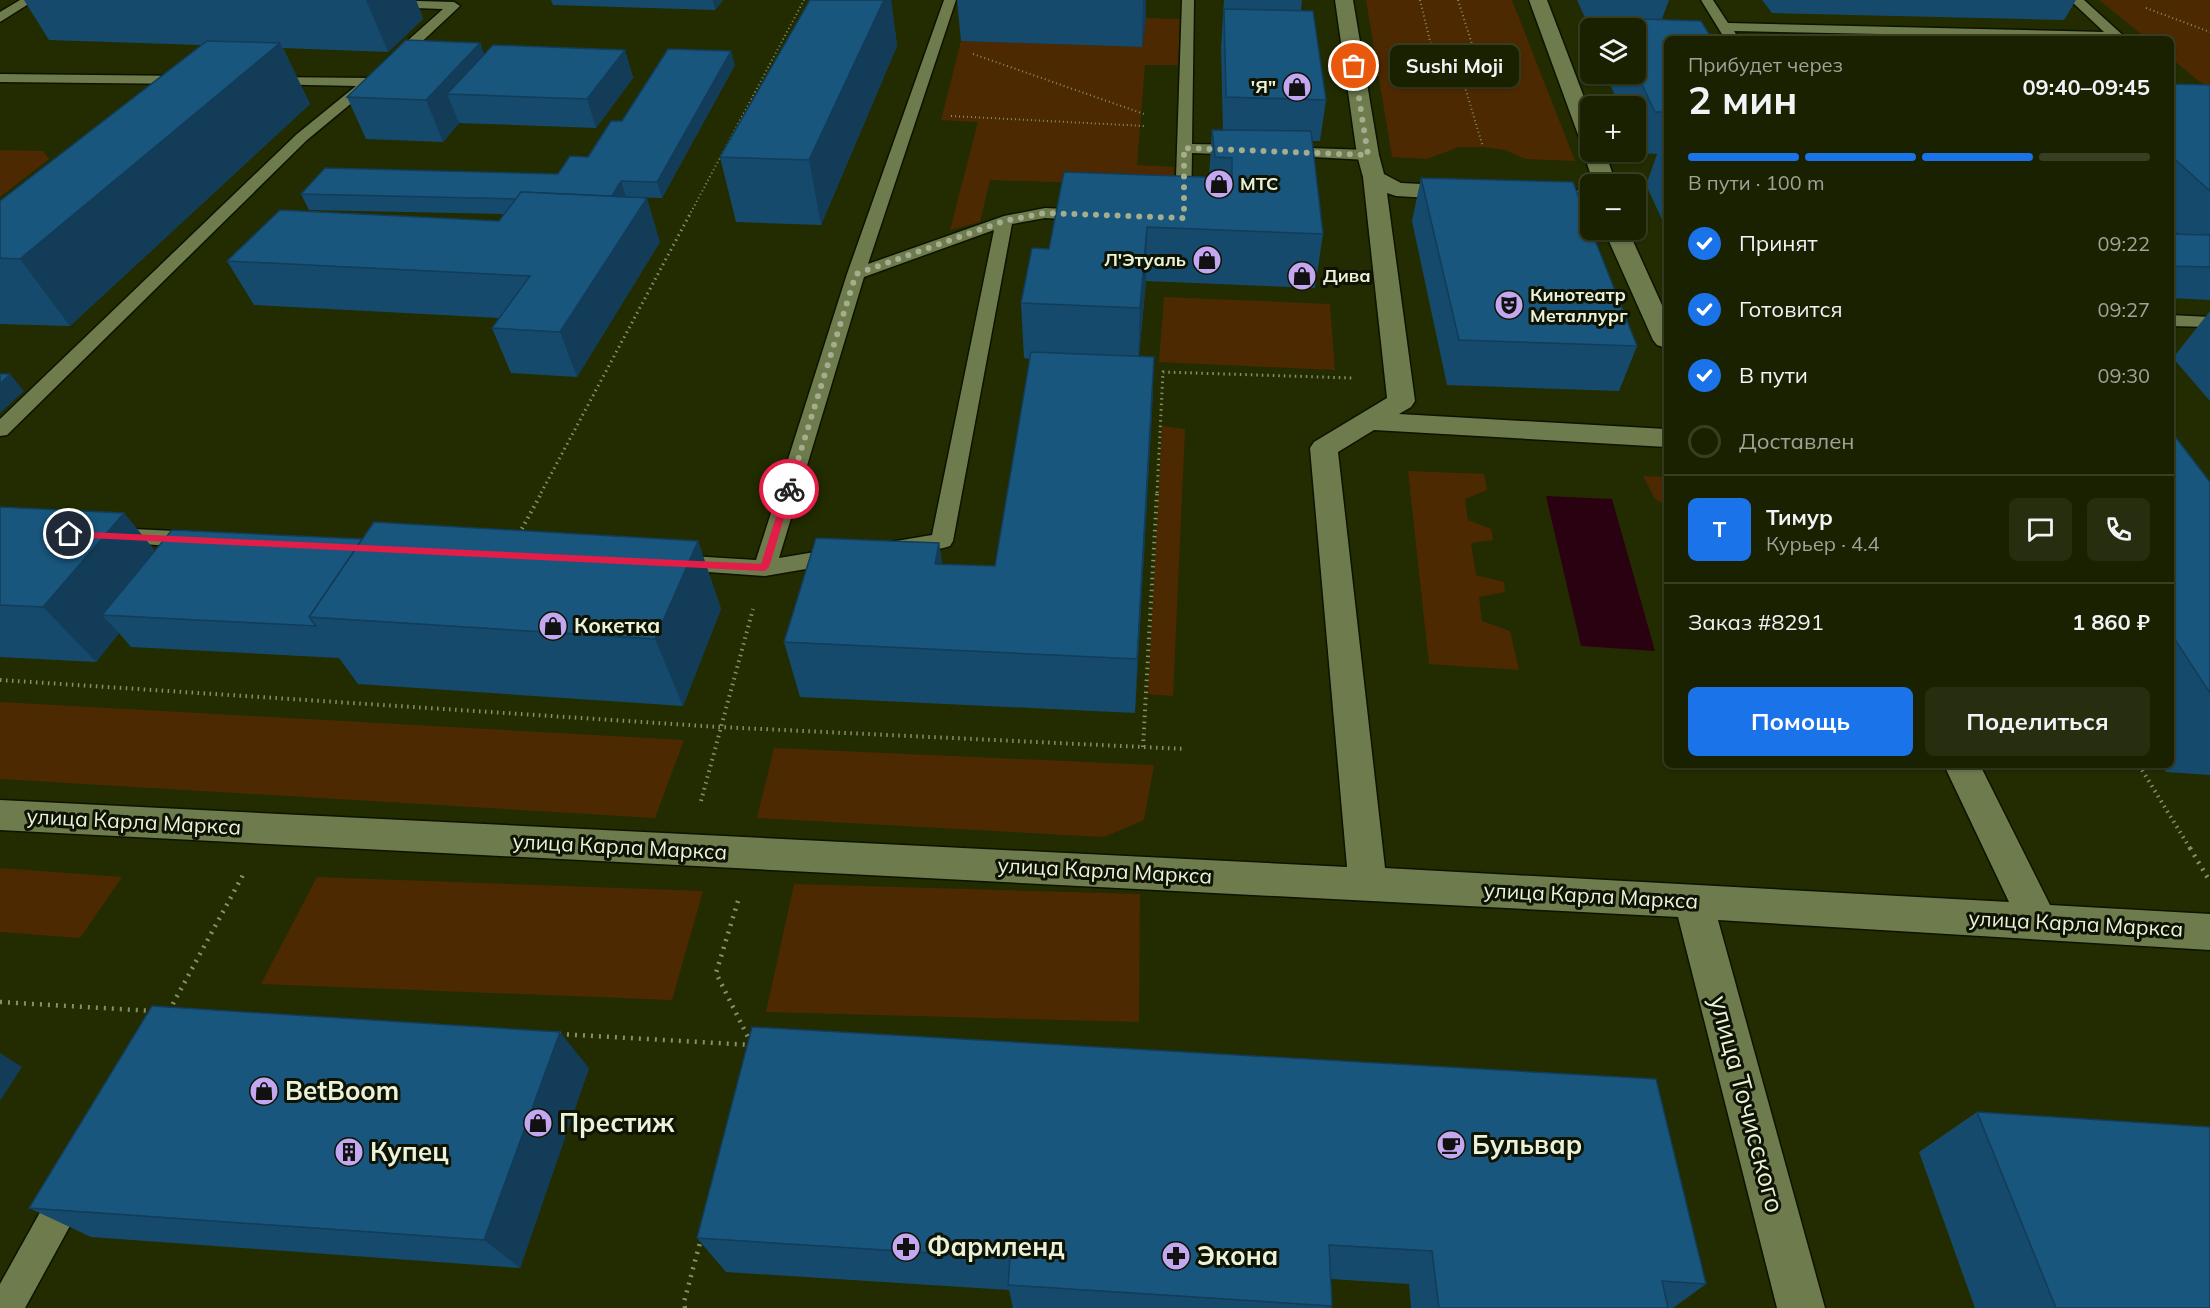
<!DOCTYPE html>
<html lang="ru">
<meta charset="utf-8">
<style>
body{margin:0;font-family:Mulish,sans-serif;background:#272e0f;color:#f1f3f6;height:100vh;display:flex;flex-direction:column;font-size:22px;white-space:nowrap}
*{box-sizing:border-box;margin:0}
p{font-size:20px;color:#9fa399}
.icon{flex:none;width:33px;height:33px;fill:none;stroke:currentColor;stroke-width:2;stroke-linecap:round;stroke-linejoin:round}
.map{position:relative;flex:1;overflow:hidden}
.details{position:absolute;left:1664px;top:36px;width:510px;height:732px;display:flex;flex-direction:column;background:#1a2100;border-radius:9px;box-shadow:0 2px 4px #0004,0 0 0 2px #383e22}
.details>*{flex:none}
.fabs{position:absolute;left:1580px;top:18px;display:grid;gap:12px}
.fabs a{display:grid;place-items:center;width:66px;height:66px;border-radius:9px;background:#1a2100;box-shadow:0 2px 4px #0004,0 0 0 2px #383e22;font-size:30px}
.pin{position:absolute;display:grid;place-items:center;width:51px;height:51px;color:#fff;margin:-26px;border:3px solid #fff;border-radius:50%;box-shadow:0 2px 6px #0007}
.courier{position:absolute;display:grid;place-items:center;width:60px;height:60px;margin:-30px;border:4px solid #e11d48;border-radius:50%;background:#fff;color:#222;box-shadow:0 2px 8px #0007}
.bubble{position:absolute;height:42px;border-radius:9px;background:#1a2100;box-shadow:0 2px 4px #0004,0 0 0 2px #383e22;font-size:20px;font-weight:700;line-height:42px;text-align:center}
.head em{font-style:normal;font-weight:700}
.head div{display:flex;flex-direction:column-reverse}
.head{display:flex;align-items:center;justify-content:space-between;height:102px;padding:0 24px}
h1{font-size:39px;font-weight:700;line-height:45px}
.bar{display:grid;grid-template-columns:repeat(4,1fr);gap:9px 6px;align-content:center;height:72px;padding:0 24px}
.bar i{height:8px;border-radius:4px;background:#383e22}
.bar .current{background:#1a73e8}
.bar p{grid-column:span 4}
.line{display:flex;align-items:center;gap:15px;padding:0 24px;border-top:2px solid #383e22}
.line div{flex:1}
.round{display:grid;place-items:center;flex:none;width:63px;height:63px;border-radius:9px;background:#272e0f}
ol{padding:0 24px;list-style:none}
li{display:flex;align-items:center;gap:18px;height:66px}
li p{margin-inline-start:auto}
li .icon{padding:6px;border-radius:50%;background:#1a73e8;color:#fff;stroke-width:4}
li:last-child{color:#9fa399}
li i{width:33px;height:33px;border:3px solid #383e22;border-radius:50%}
.cta{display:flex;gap:12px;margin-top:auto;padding:12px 24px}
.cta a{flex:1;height:69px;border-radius:9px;background:#1a73e8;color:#fff;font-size:24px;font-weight:700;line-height:69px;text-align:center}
.cta a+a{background:#272e0f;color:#f1f3f6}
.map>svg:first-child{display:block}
.green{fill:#4d2901}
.water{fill:#2a0110}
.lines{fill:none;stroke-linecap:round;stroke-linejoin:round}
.lane-casing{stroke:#0d1300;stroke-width:3}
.street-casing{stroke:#0d1300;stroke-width:3}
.path-far3{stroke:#868f6c;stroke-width:2;stroke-dasharray:1 3;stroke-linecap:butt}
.path-far2{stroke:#868f6c;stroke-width:3;stroke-dasharray:1.5 4;stroke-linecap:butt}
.path-far1{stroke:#868f6c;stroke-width:4;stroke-dasharray:1.5 4.5;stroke-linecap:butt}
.path{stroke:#868f6c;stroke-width:4.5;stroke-dasharray:2 6;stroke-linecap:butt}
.lane{fill:#6d7b4d;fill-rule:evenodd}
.street{fill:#6d7b4d;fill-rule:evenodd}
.wall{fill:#164a6c}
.shaded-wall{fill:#123c58}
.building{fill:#19567e;stroke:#123c58;stroke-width:1.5}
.route{fill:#e11d48}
.done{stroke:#a4ad8d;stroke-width:6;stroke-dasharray:0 10.8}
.labels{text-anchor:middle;stroke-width:6;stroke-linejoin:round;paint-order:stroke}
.far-poi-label{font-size:18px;font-weight:bold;fill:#eaf2d9;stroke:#0e1303;text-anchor:start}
.poi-label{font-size:21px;font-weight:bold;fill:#eaf2d9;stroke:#0e1303;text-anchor:start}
.street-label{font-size:21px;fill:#eaf2d9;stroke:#0e1303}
.near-poi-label{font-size:26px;font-weight:bold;fill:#eaf2d9;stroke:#0e1303;text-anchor:start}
.near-street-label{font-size:26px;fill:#eaf2d9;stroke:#0e1303}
</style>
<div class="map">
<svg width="2210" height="1308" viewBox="0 0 2210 1308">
<rect width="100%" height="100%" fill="#222c00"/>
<g class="green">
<polygon points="1366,0 1512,0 1575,161 1525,159 1505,150 1483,147 1459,147 1427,159 1392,157"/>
<polygon points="2099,0 2210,0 2210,90 2171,58 2170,39 2147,39"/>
<polygon points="1146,18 1180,19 1178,65 1145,65 1137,165 1174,167 1172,206 1112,184 990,180 980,222 950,230 978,122 941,120 961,41 1142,47"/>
<polygon points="0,150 43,151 49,159 0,197"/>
<polygon points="1164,297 1330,304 1335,370 1159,362"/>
<polygon points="1162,426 1185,429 1173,696 1148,694"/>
<polygon points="1408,471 1484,474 1487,490 1465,499 1468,520 1491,529 1493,540 1471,543 1476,575 1504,582 1505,592 1479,597 1482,621 1510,631 1519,670 1429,664"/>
<polygon points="1643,476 1666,477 1666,505 1655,499"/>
<polygon points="0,702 684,740 655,818 0,779"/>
<polygon points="774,748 1154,765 1144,820 1104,837 757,818"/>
<polygon points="0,868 122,877 80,938 0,932"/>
<polygon points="317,877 703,891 672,1000 261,984"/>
<polygon points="794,884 1140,894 1139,1022 766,1012"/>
</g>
<polygon class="water" points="1546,496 1612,499 1655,651 1581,646"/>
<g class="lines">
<g class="lane-casing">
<g id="lane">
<polygon points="20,0 35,0 0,22 0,12"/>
<polygon points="381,0 454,2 460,6 397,65 387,65 385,62 387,59 443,9 386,7 380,3"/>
<path d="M944 0H956L868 264 1004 216 1045 208 1088 210 1096 215 1088 220 1045 218 1012 224 953 541 950 546C933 551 907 557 890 552L887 547 890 542 932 535 994 230 864 277 779 558 839 548 847 550 850 556 847 562 765 576 666 569 663 563 666 557 674 555 756 560 847 274Z"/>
<polygon points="1182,0 1194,0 1192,144 1243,145 1251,150 1243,155 1192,153 1191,207 1183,212 1175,207"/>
<polygon points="1701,0 1713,0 1728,23 2104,32 2070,0 2084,0 2127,39 1734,31 1739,39 1725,39"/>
<polygon points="0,74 190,76 197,80 190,84 0,82"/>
<polygon points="266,77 370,78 377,82 307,140 7,435 0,436 0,419 297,134 356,86 261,84 259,81 261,78"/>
<polygon points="1280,147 1368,150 1376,155 1368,160 1275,155 1272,152 1275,149"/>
<polygon points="2170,315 2210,317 2210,327 2170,326"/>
<polygon points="113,528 195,532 203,535 206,540 203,545 195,548 105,541 102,536 105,531"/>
<polygon points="70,1175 82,1180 87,1192 82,1204 25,1308 0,1308 0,1284 58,1180"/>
</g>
</g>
<g class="street-casing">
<g id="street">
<polygon points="1335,0 1353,0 1379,155 1384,174 1401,183 1463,186 1471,188 1474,193 1471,198 1463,200 1396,196 1387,193 1415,401 1411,407 1399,414 1666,429 1666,447 1374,430 1338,452 1385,868 2009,902 1944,765 1980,765 2050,905 2210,914 2210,950 1718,920 1825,1308 1777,1308 1678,917 0,830 0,800 1347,867 1310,448 1314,442 1387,398 1363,177 1357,155"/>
<polygon points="1529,0 1547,0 1590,113 1590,146 1583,144 1580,140"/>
<polygon points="1590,147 1590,152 1605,152 1616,184 1594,184 1583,152"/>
<path d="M1590 189V203C1570 206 1547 207 1527 202L1524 197 1527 192C1547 187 1569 193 1590 189Z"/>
<polygon points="1604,230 1628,230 1666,314 1666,348 1657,345 1653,340"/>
</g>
</g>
<g class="path-far3">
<polyline points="1420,0 1440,82 1464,84"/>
<polyline points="1458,0 1485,85 1464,84 1483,147"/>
<polyline points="2146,8 2210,32"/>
<polyline points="973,54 1144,114"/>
<polyline points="951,116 1145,126"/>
<polyline points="689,216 804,0"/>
</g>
<g class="path-far2">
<polyline points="541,493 690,214"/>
<polyline points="1157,493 1163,372 1352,378"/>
</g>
<g class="path-far1">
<polyline points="519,534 542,492"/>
<polyline points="0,680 719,727 1185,749"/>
<polyline points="1143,747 1157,492"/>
<polyline points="2139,765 2191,850"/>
<polyline points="701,801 753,609"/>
</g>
<g class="path">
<polyline points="2190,848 2209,880"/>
<polyline points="738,901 716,973 750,1041"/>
<polyline points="0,1002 153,1011"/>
<polyline points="169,1011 243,875"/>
<polyline points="559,1034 752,1045"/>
<polyline points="685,1308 684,1302 701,1239"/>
</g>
<use href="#lane" class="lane"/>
<use href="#street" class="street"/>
</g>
<g class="wall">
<polygon points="24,0 416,0 423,19 388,52 283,48 310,104 70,326 0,324 0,201 201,45 49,40"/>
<polygon points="551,0 723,0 715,10 553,5"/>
<polygon points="810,0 891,0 897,46 821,225 736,222 720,157"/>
<polygon points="957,0 1146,0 1146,18 1142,47 961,41"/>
<polygon points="1224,0 1302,0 1301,10 1326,100 1320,141 1312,141 1323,234 1315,288 1146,281 1139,356 1154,357 1152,412 1135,713 800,697 784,642 939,543 942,564 995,566 1030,359 1024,358 1021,303 1049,249 1209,177 1212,130 1223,130 1221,48"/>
<polygon points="1577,0 1669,0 1662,19 1666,39 1666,228 1646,185 1657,154 1641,153 1635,140 1635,106 1620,106 1605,74 1635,74 1635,28 1590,29"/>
<polygon points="1762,0 2076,0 2064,20 1772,13"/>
<polygon points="480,43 484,55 625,50 633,78 596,128 459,123 443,142 366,139 347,97"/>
<polygon points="735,65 662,198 626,197 660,242 577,377 511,373 492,328 499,318 254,305 227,261 499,221 504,214 309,210 301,194 558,174 588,157 622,121"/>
<polygon points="2170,84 2210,85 2210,300 2170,298 2170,234 2178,234 2170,226"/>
<polygon points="1421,178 1637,346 1619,391 1447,385 1412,221"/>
<polygon points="2210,311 2210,401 2173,358"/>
<polygon points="2170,430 2210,482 2210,775 2166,772 2162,765 2170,765"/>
<polygon points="0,507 124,513 155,551 362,539 698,541 721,609 683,706 358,684 339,658 131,647 119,633 96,662 0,657"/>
<polygon points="752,1027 1706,1284 1673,1308 1411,1308 1409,1284 1331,1279 1332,1306 1331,1308 1013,1308 1009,1290 726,1272 697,1238"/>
<polygon points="589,1068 520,1268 91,1237 29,1208"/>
<polygon points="1977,1112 2210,1308 1975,1308 1919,1152"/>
</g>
<g class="shaded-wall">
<polygon points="366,0 416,0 423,19 388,52"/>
<polygon points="713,0 723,0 715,10"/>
<polygon points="884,0 891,0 897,46 821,225 809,160"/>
<polygon points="1143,0 1146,0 1146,18 1142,47"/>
<polygon points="280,43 310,104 70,326 20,259"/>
<polygon points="480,43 495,83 447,94 459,123 443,142 426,100"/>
<polygon points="625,50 633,78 596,128 587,99"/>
<polygon points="731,51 735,65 662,198 657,182"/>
<polygon points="621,181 626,197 609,201"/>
<polygon points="647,198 660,242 577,377 560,332"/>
<polygon points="1147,227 1146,281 1138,363 1140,308"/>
<polygon points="1154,357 1152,412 1135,713 1137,659"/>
<polygon points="10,374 24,391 0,413 0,384"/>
<polygon points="124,513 170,569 102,615 119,633 96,662 43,607"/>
<polygon points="698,541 721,609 683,706 655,639"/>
<polygon points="939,543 947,599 935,564"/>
<polygon points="560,1032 589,1068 520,1268 484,1240"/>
<polygon points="0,1053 22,1067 0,1101"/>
</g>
<g class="building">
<polygon points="810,0 884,0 809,160 720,157"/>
<polygon points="1224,9 1313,11 1326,100 1226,97"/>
<polygon points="1610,18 1701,21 1712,39 1666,39 1666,112 1655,112 1635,70 1635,28 1615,28"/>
<polygon points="406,40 480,43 426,100 347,97"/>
<polygon points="207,41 280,43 20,259 0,258 0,201"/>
<polygon points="493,45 625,50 587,99 447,94"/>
<polygon points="668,49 731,51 657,182 621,181 612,196 521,192 516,199 301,194 325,168 558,174 570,156 588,157 611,121 622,121"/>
<polygon points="2170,84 2210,85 2210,191 2170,155"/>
<polygon points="1212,130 1311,131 1323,234 1147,227 1140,308 1021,303 1032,248 1049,249 1064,172 1232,178 1232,158 1215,157"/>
<polygon points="1421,178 1573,182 1590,227 1590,230 1591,230 1637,346 1459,340"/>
<polygon points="521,192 647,198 560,332 492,328 530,276 227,261 280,210 499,221"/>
<polygon points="2170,234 2210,235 2210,267 2170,266"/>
<polygon points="1031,352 1154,357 1137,659 784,642 816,538 939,543 935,564 995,566"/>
<polygon points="0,374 10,374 0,384"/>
<polygon points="2170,430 2210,482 2210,693 2170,632"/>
<polygon points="0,507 124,513 43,607 0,605"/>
<polygon points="374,522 698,541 655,639 309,617"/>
<polygon points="172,530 362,539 309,617 316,626 102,615"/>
<polygon points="152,1006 560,1032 484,1240 29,1208"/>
<polygon points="752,1027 1656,1079 1706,1284 1662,1281 1668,1308 1439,1308 1432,1251 1329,1245 1332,1306 1008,1285 1010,1258 697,1238"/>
<polygon points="1977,1112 2210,1127 2210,1308 2056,1308"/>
</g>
<polygon class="route" points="789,486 793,489 769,567 765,571 69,537 65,534 69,531 761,564 785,489"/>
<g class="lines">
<polyline class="done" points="789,489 856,274 1004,221 1045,213 1184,218 1184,148 1368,155 1354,66"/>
</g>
<defs>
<g id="shop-disc" transform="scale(1.5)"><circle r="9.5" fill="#c4a7f1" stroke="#0e1303"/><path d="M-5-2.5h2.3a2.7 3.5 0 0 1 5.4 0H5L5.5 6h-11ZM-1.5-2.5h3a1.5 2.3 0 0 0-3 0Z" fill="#111"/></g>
<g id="theatre-disc" transform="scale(1.5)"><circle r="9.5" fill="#c4a7f1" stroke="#0e1303"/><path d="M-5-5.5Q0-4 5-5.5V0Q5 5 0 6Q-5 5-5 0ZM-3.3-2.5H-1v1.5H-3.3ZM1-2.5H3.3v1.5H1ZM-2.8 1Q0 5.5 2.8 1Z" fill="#111"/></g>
<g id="cafe-disc" transform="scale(1.5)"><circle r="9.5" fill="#c4a7f1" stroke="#0e1303"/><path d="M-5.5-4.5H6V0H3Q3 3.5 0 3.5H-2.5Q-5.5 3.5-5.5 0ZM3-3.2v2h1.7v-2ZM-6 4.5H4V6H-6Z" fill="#111"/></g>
<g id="building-disc" transform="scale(1.5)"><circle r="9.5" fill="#c4a7f1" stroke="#0e1303"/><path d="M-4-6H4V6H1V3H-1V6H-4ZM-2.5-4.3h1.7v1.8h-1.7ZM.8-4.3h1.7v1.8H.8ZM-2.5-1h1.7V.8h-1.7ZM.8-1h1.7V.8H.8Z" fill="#111"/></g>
<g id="pharmacy-disc" transform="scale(1.5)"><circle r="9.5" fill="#c4a7f1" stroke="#0e1303"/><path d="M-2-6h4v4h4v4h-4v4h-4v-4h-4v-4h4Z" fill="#111"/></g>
</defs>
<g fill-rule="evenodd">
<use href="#shop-disc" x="1297" y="87"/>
<use href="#shop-disc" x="1219" y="184"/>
<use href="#shop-disc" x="1207" y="260"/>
<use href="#shop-disc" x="1302" y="276"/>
<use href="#theatre-disc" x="1509" y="305"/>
<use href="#shop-disc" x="553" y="626"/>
<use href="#shop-disc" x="264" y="1091"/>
<use href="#shop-disc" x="538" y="1123"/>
<use href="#cafe-disc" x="1451" y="1145"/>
<use href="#building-disc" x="349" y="1152"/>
<use href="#pharmacy-disc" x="906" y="1247"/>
<use href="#pharmacy-disc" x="1176" y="1256"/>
</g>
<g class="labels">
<g class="far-poi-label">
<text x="1276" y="93" text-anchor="end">'Я"</text>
<text x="1240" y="190">МТС</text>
<text x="1186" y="266" text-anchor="end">Л'Этуаль</text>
<text x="1323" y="282">Дива</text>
<text x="1530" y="301">Кинотеатр<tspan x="1530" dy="21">Металлург</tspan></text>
</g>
<g class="poi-label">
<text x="574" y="633">Кокетка</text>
</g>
<g class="street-label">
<text transform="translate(134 822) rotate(3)" y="7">улица Карла Маркса</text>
<text transform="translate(620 847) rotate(3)" y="7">улица Карла Маркса</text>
<text transform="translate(1105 871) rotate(3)" y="7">улица Карла Маркса</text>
<text transform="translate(1591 896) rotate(3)" y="7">улица Карла Маркса</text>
<text transform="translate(2076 924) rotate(3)" y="7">улица Карла Маркса</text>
</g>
<g class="near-poi-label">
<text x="285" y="1100">BetBoom</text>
<text x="559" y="1132">Престиж</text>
<text x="1472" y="1154">Бульвар</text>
<text x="370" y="1161">Купец</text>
<text x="927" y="1256">Фармленд</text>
<text x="1197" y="1265">Экона</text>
</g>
<g class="near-street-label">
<text transform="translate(1747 1104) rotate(75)" y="9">улица Точисского</text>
</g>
</g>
</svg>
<div class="fabs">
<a><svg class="icon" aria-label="layers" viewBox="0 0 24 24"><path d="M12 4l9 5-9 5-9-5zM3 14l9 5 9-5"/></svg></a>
<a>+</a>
<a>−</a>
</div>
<div class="pin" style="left:1354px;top:66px;background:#ea580c"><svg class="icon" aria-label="bag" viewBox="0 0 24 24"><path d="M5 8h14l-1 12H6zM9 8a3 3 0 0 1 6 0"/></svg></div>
<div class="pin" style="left:69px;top:534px;background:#1f2937"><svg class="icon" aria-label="home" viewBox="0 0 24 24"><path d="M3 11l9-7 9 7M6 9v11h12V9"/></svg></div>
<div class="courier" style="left:789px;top:489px"><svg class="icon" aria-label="bike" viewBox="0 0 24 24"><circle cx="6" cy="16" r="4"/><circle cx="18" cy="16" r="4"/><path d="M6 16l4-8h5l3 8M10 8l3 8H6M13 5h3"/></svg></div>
<div class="bubble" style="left:1390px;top:45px;width:129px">Sushi Moji</div>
<section class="details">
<div class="head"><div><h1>2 мин</h1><p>Прибудет через</p></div><em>09:40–09:45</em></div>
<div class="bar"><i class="current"></i><i class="current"></i><i class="current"></i><i></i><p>В пути · 100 m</p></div>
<ol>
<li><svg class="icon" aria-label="check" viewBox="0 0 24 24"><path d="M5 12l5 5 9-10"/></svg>Принят<p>09:22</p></li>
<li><svg class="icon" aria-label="check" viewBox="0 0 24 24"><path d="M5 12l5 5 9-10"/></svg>Готовится<p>09:27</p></li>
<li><svg class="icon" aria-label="check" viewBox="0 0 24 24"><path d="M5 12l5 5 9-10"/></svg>В пути<p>09:30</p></li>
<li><i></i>Доставлен</li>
</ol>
<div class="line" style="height:108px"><b class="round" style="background:#1a73e8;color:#fff">Т</b><div><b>Тимур</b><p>Курьер · 4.4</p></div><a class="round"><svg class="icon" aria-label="chat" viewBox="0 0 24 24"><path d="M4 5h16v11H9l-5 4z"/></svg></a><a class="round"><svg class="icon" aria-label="phone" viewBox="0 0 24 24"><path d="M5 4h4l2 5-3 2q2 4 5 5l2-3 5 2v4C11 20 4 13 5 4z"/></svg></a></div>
<div class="line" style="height:78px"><div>Заказ #8291</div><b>1 860 ₽</b></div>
<div class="cta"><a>Помощь</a><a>Поделиться</a></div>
</section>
</div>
